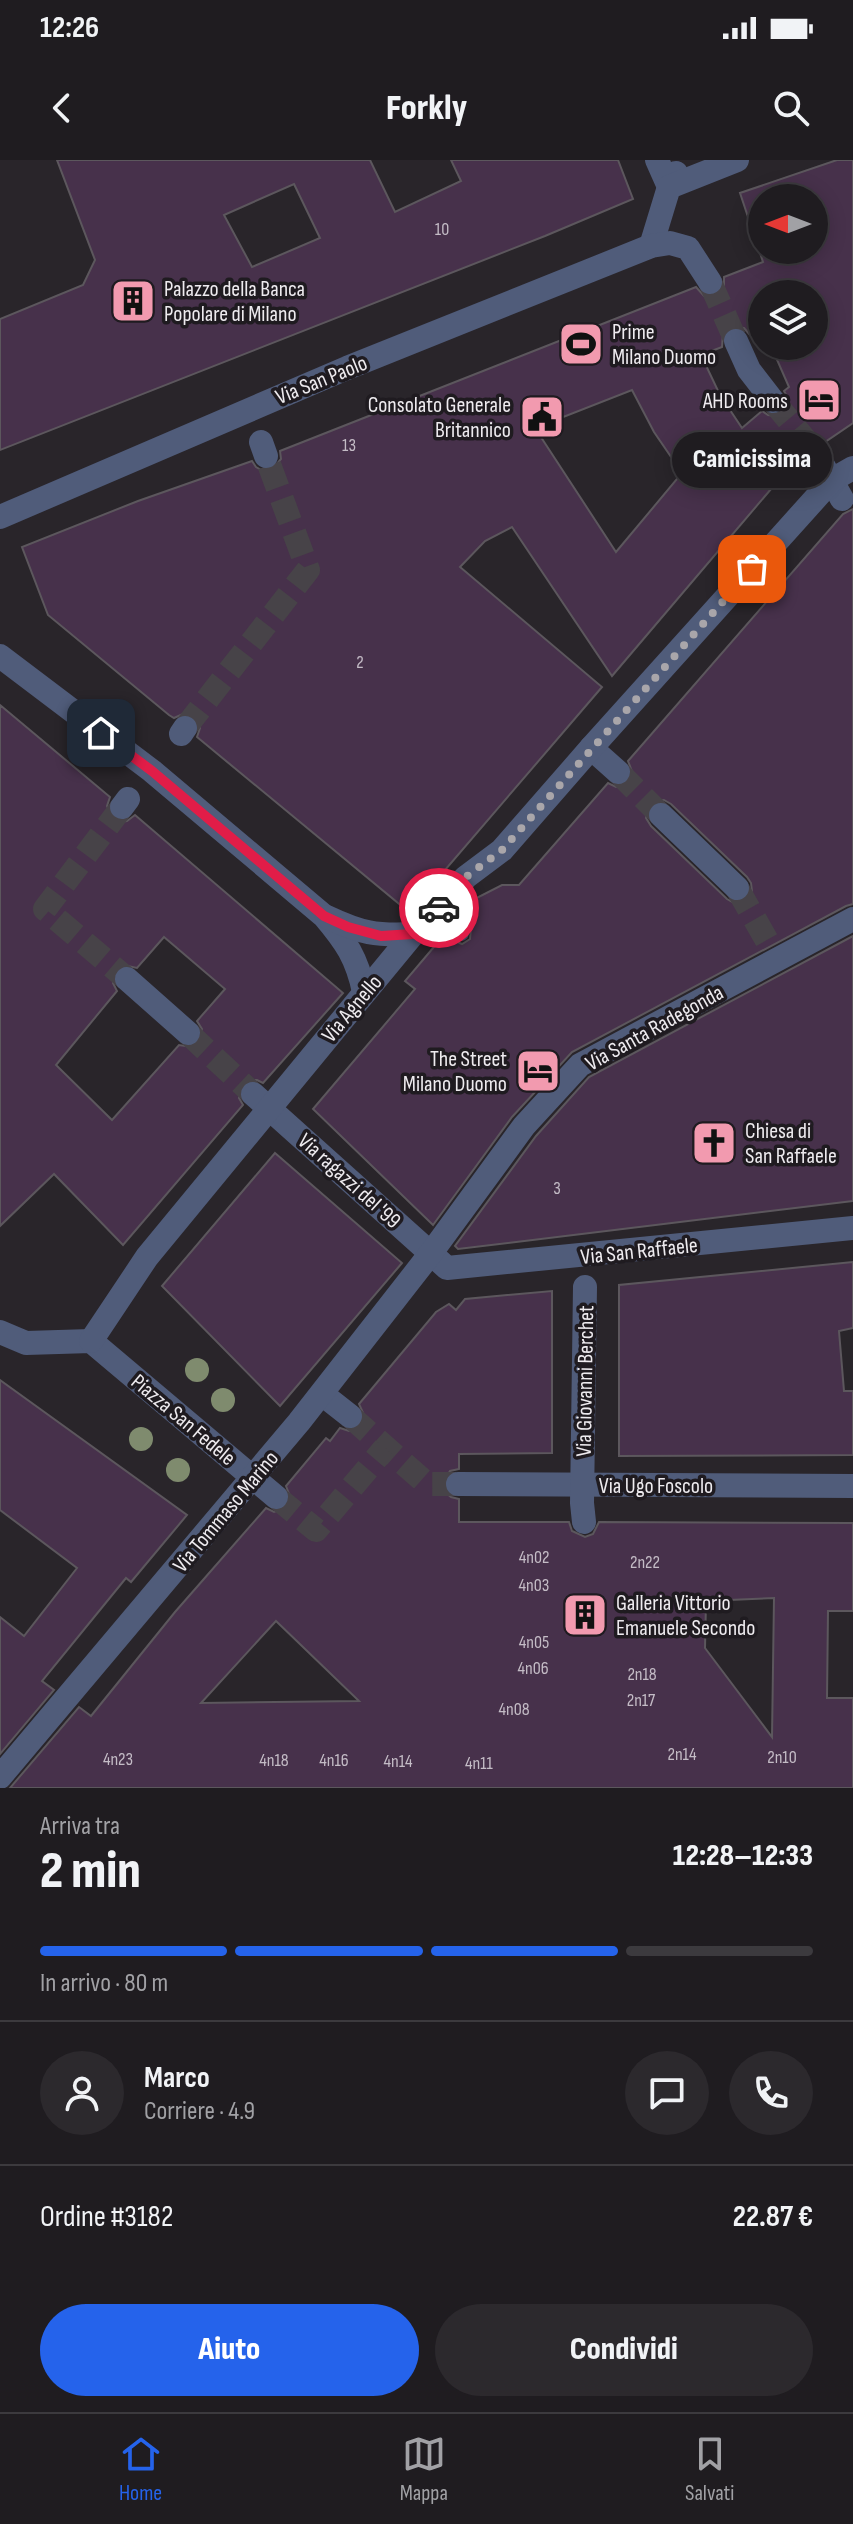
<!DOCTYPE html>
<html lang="it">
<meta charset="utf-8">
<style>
body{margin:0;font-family:"Sofia Sans Condensed",sans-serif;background:#2c292d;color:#f1f3f6;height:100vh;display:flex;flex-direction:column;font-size:30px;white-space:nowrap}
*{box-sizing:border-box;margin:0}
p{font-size:26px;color:#a1a1a5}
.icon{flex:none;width:44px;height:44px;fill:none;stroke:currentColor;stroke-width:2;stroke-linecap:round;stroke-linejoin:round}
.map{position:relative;height:1628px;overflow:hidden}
.sheet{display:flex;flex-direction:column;background:#1f1c20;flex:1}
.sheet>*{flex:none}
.needle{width:52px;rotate:270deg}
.controls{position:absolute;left:748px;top:24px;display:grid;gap:16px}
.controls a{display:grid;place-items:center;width:80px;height:80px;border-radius:50%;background:#1f1c20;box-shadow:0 4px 20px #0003,0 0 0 2px #3c3a3e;font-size:40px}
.pin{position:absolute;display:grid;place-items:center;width:68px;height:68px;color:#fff;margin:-34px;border-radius:16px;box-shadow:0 4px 12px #0006}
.courier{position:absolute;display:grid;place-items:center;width:80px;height:80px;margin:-40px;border:6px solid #e11d48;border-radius:50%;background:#fff;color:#222;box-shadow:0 2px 10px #0007}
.bubble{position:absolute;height:56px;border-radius:28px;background:#1f1c20;box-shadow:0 4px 20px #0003,0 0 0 2px #3c3a3e;font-size:26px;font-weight:800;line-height:56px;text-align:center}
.headline em{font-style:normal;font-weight:800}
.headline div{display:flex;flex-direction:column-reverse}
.headline{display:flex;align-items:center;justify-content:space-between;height:136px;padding:0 40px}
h1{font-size:52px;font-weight:800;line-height:60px}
.bar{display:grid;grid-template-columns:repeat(4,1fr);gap:12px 8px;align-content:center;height:96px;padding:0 40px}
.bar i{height:10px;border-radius:6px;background:#3c3a3e}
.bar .active{background:#2563eb}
.bar p{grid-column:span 4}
.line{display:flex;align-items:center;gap:20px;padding:0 40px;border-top:2px solid #3c3a3e}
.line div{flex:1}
.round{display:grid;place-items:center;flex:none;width:84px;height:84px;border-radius:42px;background:#2c292d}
.primary-button{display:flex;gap:16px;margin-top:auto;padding:16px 40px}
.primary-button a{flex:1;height:92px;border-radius:48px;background:#2563eb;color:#fff;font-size:32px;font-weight:800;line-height:92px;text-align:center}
.primary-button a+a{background:#2c292d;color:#f1f3f6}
.status{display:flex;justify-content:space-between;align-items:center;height:56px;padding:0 40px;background:#1f1c20;direction:ltr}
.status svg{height:22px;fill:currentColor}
header{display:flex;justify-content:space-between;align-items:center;height:104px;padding:0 40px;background:#1f1c20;font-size:36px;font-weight:800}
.dock{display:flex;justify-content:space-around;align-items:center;height:112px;border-top:2px solid #3c3a3e;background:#1f1c20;font-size:22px;color:#a1a1a5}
.dock a{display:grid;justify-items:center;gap:4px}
.dock .active{color:#2563eb}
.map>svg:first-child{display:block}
.building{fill:#47314b;stroke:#5c575d;stroke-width:2;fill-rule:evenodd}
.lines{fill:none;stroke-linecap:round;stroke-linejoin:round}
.street-tunnel{stroke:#474348;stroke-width:24;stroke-dasharray:24 12;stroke-linecap:butt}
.lane{stroke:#505c7a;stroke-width:16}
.street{stroke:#505c7a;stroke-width:24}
.tree{fill:#7f8b6e}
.done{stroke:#a9a6aa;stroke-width:8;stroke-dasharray:0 14.4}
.route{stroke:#e11d48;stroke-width:10}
.labels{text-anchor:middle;stroke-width:7;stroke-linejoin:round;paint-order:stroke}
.number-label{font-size:18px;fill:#c4bcc6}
.poi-label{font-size:22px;fill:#eeebef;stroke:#1f1b20;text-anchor:start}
.street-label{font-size:22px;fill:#eeebef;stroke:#1f1b20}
</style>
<div class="status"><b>12:26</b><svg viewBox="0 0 49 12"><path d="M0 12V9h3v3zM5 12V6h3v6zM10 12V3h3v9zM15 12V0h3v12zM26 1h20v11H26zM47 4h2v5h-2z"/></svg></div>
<header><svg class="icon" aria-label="back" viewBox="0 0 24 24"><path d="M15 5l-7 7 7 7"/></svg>Forkly<svg class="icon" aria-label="search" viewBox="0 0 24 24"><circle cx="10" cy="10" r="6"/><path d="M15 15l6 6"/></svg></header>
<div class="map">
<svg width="853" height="1628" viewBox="0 0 853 1628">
<rect width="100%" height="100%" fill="#29252a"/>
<g class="building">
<path d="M57 0H370L395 52 461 21 451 0H618L633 39 545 76 0 290V159L83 125 95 100ZM294 24 320 78 252 107 224 55Z"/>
<path d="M837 0H853V263L825 282 815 278 804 285 801 292 803 301 777 322 612 516 512 367 485 381 460 407 602 527 409 752 197 577 200 568 194 556 185 553 174 558 169 555 48 455 22 387 138 341 252 301 256 307 263 311 272 310 281 299 280 291 696 127 704 136 717 135 724 128V117L763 102 740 33ZM762 38H814V90H762ZM762 134H814V186H771L789 227 784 231 788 238 787 246 783 252 776 256 768 255 762 251 742 268 720 235 701 195 722 187 723 173 731 167 744 168 750 175 762 170ZM632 230 654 272 682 313 616 392 535 268Z"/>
<path d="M853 349V744L846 746 572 892 512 957 433 1065 313 949 415 829 405 821 439 781 446 783 453 780 462 784 470 779 471 768 459 747 502 725H519L608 623 616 627 629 622 633 614 628 601 843 354ZM664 640 671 644 747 717 751 723 752 731 747 739 734 743 727 739 651 666 646 658 647 651 656 641Z"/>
<path d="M0 545 110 637 107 646 112 658 119 662 127 661 135 655 343 833 263 923 257 920H249L241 925 239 938 243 945 123 1085 54 1014 0 1066ZM164 777 225 829 197 861 202 869 200 882 192 887 179 885 112 960 56 905 117 831 113 823 115 810 123 805 137 808Z"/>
<polygon points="853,776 853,1041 458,1089 455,1086 536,976 589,917"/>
<polygon points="275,993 402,1103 280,1246 162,1126"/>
<polygon points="853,1102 853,1168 839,1171 844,1231 853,1231 853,1295 619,1296 619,1125"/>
<path d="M552 1131V1293L459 1294V1309L450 1311 443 1323 445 1332 451 1337 459 1339V1362H569L572 1371 585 1377 593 1374 599 1362 853 1363V1451H828L827 1538H853V1628H10L79 1547 91 1556 175 1452 266 1348 274 1352 287 1347 291 1339 286 1326 326 1278 330 1281 340 1268 349 1271 361 1266 365 1257 359 1244 436 1152 449 1144 456 1150 465 1139ZM774 1438 772 1577 705 1488 706 1441ZM276 1461 359 1541 201 1543Z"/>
<polygon points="0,1220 187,1355 131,1422 126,1418 42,1521 54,1530 0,1594 0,1457 24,1476 77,1408 0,1350"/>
</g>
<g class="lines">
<g class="street-tunnel">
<polyline points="710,122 736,181"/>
<polyline points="773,241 816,293"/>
<polyline points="185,568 308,410 266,296"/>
<polyline points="618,612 661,655"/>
<polyline points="122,647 45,749 127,819"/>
<polyline points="737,728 770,786"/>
<polyline points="188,873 253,934"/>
<polyline points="350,1256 427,1324 458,1324"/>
<polyline points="276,1337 316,1370 385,1288"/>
</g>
<g class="lane">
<polyline points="444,742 461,773"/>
<polyline points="444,744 445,772"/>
</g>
<g class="street">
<polyline points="657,0 669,27 676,13"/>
<polyline points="651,86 669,27 737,0"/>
<polyline points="736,181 749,210 773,241"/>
<polyline points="261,282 266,296"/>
<polyline points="816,293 842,339"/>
<polyline points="0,357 347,208 651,86 670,83 688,88 710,122"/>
<path d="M0 496 152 611 324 756C346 782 357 798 364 832"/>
<polyline points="181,574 185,568"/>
<polyline points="591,588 618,612"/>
<polyline points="122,647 128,639"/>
<polyline points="661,655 737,728"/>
<path d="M327 757C361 773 376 776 413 774"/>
<polyline points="127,819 188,873"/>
<polyline points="253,934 447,1108 853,1068"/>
<polyline points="0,1172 26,1183 91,1181 276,1337"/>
<polyline points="91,1181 147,1097 413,774 466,717 502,690 591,588 832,320 853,308"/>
<polyline points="322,1234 350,1256"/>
<polyline points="458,1324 853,1326"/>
<polyline points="584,1362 582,1343 585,1127"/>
<polyline points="0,1617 299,1262 431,1093 524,966 580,905 853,759"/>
</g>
</g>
<g class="tree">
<circle cx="197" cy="1210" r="12"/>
<circle cx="223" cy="1240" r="12"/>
<circle cx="141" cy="1279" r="12"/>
<circle cx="178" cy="1310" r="12"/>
</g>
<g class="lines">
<polyline class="done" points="439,748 466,717 502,690 752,409"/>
<polyline class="route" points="101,573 152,611 324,756 348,767 381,776 413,774 439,748"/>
</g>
<defs>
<g id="building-square" transform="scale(2.3)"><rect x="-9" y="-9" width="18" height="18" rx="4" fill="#f29aaf" stroke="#1f1b20"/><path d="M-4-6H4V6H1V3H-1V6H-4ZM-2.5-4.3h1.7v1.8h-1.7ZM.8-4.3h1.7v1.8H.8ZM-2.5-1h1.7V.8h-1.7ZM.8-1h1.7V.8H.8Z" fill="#111"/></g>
<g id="stadium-square" transform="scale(2.3)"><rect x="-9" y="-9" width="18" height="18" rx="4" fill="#f29aaf" stroke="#1f1b20"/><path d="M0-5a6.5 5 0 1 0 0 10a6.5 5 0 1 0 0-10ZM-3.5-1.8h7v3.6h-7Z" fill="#111"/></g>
<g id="hotel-square" transform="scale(2.3)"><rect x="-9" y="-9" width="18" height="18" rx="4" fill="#f29aaf" stroke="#1f1b20"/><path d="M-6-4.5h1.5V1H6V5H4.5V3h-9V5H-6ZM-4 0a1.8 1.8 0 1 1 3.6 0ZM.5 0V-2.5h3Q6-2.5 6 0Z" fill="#111"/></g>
<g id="civic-square" transform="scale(2.3)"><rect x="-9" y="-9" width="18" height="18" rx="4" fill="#f29aaf" stroke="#1f1b20"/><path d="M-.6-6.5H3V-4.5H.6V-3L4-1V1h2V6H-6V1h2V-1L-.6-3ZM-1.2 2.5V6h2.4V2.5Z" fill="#111"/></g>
<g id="church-square" transform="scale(2.3)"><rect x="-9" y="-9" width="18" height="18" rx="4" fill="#f29aaf" stroke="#1f1b20"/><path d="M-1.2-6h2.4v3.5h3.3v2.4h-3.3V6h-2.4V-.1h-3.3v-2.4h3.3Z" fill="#111"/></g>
</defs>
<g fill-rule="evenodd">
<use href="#building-square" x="133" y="141"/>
<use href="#stadium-square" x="581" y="184"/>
<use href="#hotel-square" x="819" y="240"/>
<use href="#civic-square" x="542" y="257"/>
<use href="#hotel-square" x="538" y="911"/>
<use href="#church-square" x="714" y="983"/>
<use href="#building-square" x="585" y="1455"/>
</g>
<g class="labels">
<g class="number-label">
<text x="442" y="75">10</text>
<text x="349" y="291">13</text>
<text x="360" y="508">2</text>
<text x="557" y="1034">3</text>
<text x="534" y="1403">4n02</text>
<text x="645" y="1408">2n22</text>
<text x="534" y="1431">4n03</text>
<text x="534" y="1488">4n05</text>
<text x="533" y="1514">4n06</text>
<text x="642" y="1520">2n18</text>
<text x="641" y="1546">2n17</text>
<text x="514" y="1555">4n08</text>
<text x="682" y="1600">2n14</text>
<text x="782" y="1603">2n10</text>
<text x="118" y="1605">4n23</text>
<text x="274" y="1606">4n18</text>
<text x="334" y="1606">4n16</text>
<text x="398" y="1607">4n14</text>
<text x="479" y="1609">4n11</text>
</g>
<g class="poi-label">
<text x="164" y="136">Palazzo della Banca<tspan x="164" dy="25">Popolare di Milano</tspan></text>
<text x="612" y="179">Prime<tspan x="612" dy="25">Milano Duomo</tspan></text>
<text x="788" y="248" text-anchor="end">AHD Rooms</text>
<text x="511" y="252" text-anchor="end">Consolato Generale<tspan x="511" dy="25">Britannico</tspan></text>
<text x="507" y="906" text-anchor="end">The Street<tspan x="507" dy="25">Milano Duomo</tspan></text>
<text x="745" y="978">Chiesa di<tspan x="745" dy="25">San Raffaele</tspan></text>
<text x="616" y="1450">Galleria Vittorio<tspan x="616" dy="25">Emanuele Secondo</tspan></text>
</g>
<g class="street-label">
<text transform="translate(321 219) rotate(-22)" y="8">Via San Paolo</text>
<text transform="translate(351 848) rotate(-50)" y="8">Via Agnello</text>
<text transform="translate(654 867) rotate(-29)" y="8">Via Santa Radegonda</text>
<text transform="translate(350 1020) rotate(42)" y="8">Via ragazzi del '99</text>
<text transform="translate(639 1090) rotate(-6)" y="8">Via San Raffaele</text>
<text transform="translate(584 1221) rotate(-89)" y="8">Via Giovanni Berchet</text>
<text transform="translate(184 1259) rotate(40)" y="8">Piazza San Fedele</text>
<text x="656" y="1333">Via Ugo Foscolo</text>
<text transform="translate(225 1351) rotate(-50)" y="8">Via Tommaso Marino</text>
</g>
</g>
</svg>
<div class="controls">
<a><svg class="needle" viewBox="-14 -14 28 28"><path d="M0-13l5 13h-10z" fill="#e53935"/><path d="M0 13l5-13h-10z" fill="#a1a1a5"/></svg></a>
<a><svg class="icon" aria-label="layers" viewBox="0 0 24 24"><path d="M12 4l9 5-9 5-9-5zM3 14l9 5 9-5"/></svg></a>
</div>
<div class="pin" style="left:752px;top:409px;background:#ea580c"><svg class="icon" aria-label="bag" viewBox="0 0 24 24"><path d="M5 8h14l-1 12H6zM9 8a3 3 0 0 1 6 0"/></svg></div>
<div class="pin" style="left:101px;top:573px;background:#1f2937"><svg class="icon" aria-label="home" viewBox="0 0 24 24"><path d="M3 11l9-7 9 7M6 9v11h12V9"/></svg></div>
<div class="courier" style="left:439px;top:748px"><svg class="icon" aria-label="car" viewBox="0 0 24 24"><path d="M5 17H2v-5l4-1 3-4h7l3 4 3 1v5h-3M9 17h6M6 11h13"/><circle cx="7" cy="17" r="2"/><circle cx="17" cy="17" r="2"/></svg></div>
<div class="bubble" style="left:672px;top:272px;width:160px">Camicissima</div>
</div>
<section class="sheet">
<div class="headline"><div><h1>2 min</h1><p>Arriva tra</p></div><em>12:28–12:33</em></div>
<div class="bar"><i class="active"></i><i class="active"></i><i class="active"></i><i></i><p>In arrivo · 80 m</p></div>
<div class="line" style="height:144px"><a class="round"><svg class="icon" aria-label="person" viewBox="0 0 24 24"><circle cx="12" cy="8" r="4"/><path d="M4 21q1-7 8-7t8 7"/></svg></a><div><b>Marco</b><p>Corriere · 4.9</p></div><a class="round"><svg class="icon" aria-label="chat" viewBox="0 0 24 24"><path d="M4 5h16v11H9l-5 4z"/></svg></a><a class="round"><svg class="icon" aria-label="phone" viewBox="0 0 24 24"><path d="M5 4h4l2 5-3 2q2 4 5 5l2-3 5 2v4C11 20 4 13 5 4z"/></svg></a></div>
<div class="line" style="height:104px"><div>Ordine #3182</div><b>22.87 €</b></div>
<div class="primary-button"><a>Aiuto</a><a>Condividi</a></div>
</section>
<nav class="dock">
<a class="active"><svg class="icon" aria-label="home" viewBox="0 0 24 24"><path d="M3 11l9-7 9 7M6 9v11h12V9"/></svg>Home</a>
<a><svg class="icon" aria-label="map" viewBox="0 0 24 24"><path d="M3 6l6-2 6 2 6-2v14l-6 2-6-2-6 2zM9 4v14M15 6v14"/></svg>Mappa</a>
<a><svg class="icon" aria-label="saved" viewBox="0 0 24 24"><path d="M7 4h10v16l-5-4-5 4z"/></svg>Salvati</a>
</nav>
